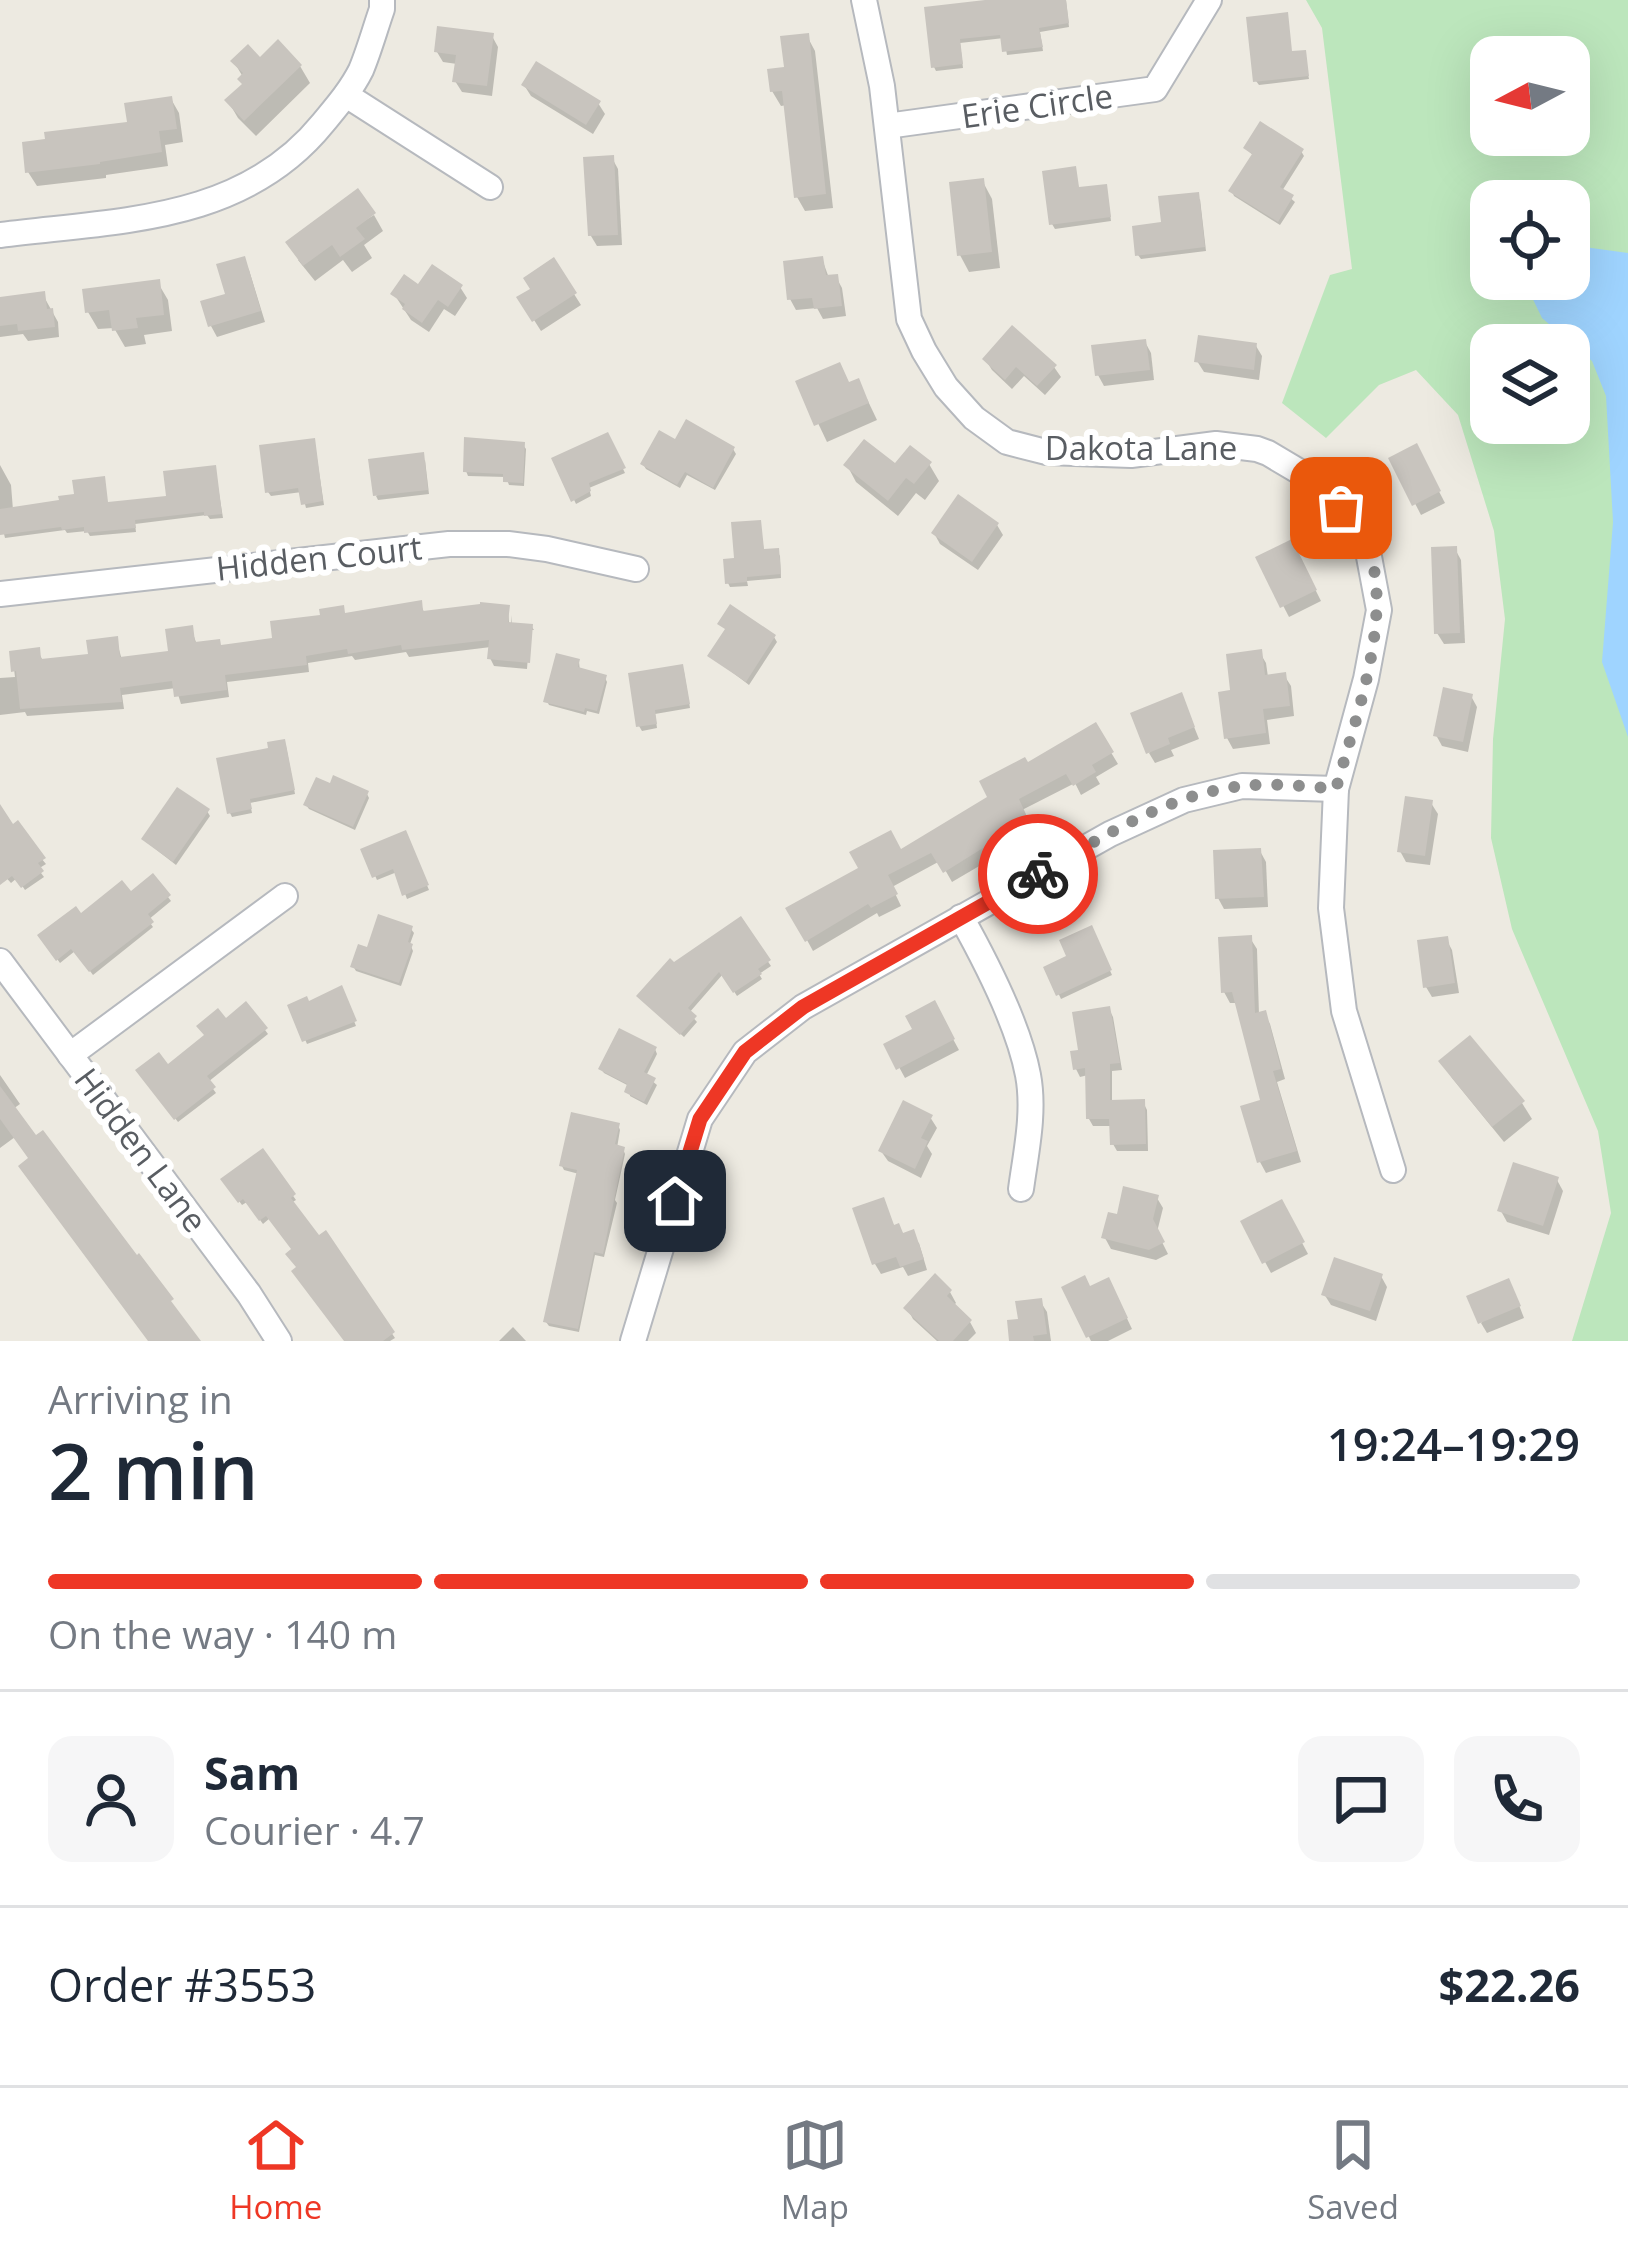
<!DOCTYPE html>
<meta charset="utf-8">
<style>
body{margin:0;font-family:"Open Sans",sans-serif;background:#f6f6f7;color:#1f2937;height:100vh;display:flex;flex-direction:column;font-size:45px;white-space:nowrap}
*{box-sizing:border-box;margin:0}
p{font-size:39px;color:#747a83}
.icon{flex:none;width:66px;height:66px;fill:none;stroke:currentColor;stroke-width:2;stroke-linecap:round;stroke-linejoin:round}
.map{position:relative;height:1341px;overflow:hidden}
.sheet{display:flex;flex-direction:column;background:#fff;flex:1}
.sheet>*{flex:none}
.needle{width:78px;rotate:263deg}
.controls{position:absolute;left:1470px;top:36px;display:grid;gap:24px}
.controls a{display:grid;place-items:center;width:120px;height:120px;border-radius:24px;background:#fff;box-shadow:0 12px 48px #0002;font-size:60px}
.pin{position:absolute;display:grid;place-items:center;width:102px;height:102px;color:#fff;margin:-51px;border-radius:24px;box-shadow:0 6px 18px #0006}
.courier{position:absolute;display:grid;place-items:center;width:120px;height:120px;margin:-60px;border:9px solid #ee3725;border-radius:50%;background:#fff;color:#222;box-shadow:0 3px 15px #0007}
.head em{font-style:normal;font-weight:600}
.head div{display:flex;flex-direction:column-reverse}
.head{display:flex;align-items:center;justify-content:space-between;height:204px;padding:0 48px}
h1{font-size:78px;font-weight:600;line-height:90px}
.bar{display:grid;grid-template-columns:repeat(4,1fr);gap:18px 12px;align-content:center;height:144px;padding:0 48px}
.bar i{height:15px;border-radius:9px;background:#e0e1e3}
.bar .on{background:#ee3725}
.bar p{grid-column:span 4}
.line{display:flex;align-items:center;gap:30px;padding:0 48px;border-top:3px solid #e0e1e3}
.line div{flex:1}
.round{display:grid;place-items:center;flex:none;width:126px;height:126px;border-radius:24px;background:#f6f6f7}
.dock{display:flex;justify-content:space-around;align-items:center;height:168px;border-top:3px solid #e0e1e3;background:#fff;font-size:33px;color:#747a83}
.dock a{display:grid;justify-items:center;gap:6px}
.dock .on{color:#ee3725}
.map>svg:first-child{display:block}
.green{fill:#bce6bc;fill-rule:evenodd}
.water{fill:#9fd4ff}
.shadow{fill:#0003}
.building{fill:#c8c4be}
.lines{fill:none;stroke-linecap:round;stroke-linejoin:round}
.street-casing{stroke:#b6b9be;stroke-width:28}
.street{stroke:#fff;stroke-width:24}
.done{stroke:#8d8e8e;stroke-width:12;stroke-dasharray:0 21.6}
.route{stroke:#ee3725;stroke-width:15}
.labels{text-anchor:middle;stroke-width:12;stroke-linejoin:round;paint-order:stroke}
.street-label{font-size:33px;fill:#595d62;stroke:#fff}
</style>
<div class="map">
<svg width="1628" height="1341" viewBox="0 0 1628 1341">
<rect width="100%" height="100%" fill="#edeae1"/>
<path class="green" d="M1306 0H1628V1341H1572L1611 1213 1598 1131 1512 929 1491 838 1493 739 1505 619 1494 531 1458 415 1416 370 1379 385 1326 438 1282 403 1330 275 1352 269 1322 28ZM1491 57H1569V135H1491ZM1491 201H1569V279H1491ZM1491 345H1569V423H1491Z"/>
<polygon class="water" points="1577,246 1628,253 1628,737 1602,662 1613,522 1606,396 1592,361 1542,318 1523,279 1569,279 1569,247"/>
<g class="shadow">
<polygon points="995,0 1066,0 1069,27 1040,32 1043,51 1007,55 1004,38 960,43 963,68 936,71 934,67"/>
<polygon points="492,36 498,47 492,96 462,92 455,81 457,64 443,62 437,52"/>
<polygon points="807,36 815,51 833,208 805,211 797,197 787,105 781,106 772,91"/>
<polygon points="1304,53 1309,79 1259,85 1256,81 1292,54"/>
<polygon points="260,61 300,66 310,83 256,136 238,118 228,101 244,85 243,77 234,62"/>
<polygon points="524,85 598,103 605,114 593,134 531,96"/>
<polygon points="171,99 179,113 183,142 165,145 168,166 106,175 106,178 37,186 28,172 130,125"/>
<polygon points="1246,149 1301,151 1304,156 1282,191 1295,202 1280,225 1234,196 1232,191 1254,156"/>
<polygon points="612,158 618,169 622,245 597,246 591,236"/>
<polygon points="1075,170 1079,190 1107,191 1111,221 1055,229 1052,224"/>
<polygon points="983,182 992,199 1000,268 969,272 960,255"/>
<polygon points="1200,199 1206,251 1141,259 1138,255 1165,225"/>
<polygon points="374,215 383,231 364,245 372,258 352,272 343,260 315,281 298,260"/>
<polygon points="243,259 249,270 265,322 217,337 211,326 229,296"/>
<polygon points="822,259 829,278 836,277 842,288 846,316 823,319 817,308 796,310 790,299"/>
<polygon points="553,261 581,305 541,331 520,298 533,290"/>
<polygon points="158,283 168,300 172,331 144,335 146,344 125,347 114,328 98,329 88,312"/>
<polygon points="460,287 467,298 455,316 444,309 429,332 411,320 394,294 419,289"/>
<polygon points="43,295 58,322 59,337 28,341 23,334 0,337 0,300"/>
<polygon points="1145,342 1151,353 1154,380 1104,386 1098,375"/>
<polygon points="1256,346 1262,356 1259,380 1204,372 1197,361"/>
<polygon points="985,359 1054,367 1061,377 1045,395 1024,376 1012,389 992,370"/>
<polygon points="799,383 850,385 867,399 877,420 827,442"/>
<polygon points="607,436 625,473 589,488 591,496 576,504 555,459"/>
<polygon points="315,445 324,505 306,508 302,492 271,496 268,492"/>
<polygon points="523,445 526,449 524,486 509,485 506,477 468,476 466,471"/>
<polygon points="1416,447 1445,503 1421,515 1392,459"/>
<polygon points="733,449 736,454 715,490 687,475 680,488 646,469 643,464"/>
<polygon points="425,460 429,494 378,500 376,496"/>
<polygon points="929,464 939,481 925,500 916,493 898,516 856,482 847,465 895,467"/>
<polygon points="0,465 11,485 13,510 170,499 215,468 223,518 210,519 207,515 135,524 136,532 90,536 87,531 67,533 65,530 5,538 0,517"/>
<polygon points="760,523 764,552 777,551 780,556 781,578 747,581 748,586 730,587 728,583 737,561"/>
<polygon points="997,525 1003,535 978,570 940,544 934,533"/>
<polygon points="1455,549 1461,560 1465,643 1444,644 1437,633"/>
<polygon points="1297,553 1321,601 1289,617 1259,559"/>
<polygon points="420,603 425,614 508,608 510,637 512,615 512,625 532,627 534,630 530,630 527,669 494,666 490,658 491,647 409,657 406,652 355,660 352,656 308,663 309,672 227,682 229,697 181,704 176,688 122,695 124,709 27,716 25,712 0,715 0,678 15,677 12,653 38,651 43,661 91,657 116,639 122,660 171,654 191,628 197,645 222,648 276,641 346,615"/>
<polygon points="721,624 774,637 777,642 749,685 711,656 728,631"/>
<polygon points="1260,653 1266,663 1268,677 1284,675 1291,686 1294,716 1267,720 1270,744 1233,749 1227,738 1233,692"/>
<polygon points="579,662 580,671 605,678 607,682 599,714 587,711 586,715 549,705 547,701"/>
<polygon points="684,672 690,708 655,714 657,728 642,731 639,726"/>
<polygon points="1471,696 1477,707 1468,752 1442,746 1436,735"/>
<polygon points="1186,707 1199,739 1171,750 1174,756 1155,763 1149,753"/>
<polygon points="1095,726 1118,764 1096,777 1100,784 1081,795 1075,783 1022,810 1034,834 952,882 940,861 892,887 901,906 879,917 877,913 813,951 790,909 900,853 991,798 1027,766"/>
<polygon points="286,746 295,794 250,803 252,813 232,817 230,813"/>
<polygon points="367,794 369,798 355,830 309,809 306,805"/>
<polygon points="1431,803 1438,814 1430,865 1406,862 1400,851"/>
<polygon points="0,810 46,864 38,869 44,877 25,890 17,878 11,883 0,871"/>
<polygon points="207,811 210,816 176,865 144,840"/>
<polygon points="405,833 429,890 407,899 397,872 377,880 364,851"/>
<polygon points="1260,851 1266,862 1268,907 1224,909 1218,898"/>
<polygon points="153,877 171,901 148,920 153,927 93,975 75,951 60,963 41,936 130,895"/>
<polygon points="740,920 771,966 759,974 762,979 737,996 723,974 689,1013 697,1022 684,1037 643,1000 673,965"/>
<polygon points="411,929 414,933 410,944 413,951 401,986 356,971 353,966 368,951"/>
<polygon points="1091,929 1112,975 1061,999 1047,969 1070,958"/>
<polygon points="1250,938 1257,949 1259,1015 1264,1013 1270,1024 1285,1079 1277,1082 1301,1162 1266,1173 1260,1162 1264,1102 1237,1003 1230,1003 1224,992"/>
<polygon points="1446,939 1452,950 1459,993 1432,997 1426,987"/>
<polygon points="343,993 356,1026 307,1044 291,1006 309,1005"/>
<polygon points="934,1004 959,1050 905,1078 887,1045 916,1030"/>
<polygon points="1109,1009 1113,1017 1122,1070 1112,1071 1112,1103 1143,1102 1147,1110 1148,1151 1117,1151 1113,1144 1112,1126 1093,1126 1089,1119 1088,1075 1080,1077 1076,1069 1082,1052"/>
<polygon points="225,1022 265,1030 268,1034 208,1082 216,1093 178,1122 139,1071 167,1068"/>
<polygon points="655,1049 657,1054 646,1076 657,1085 647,1105 630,1096 629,1086 604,1073 601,1069"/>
<polygon points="1442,1062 1522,1103 1532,1119 1504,1142 1452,1078"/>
<polygon points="0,1075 20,1104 13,1109 138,1258 197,1341 149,1341 15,1137 0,1148"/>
<polygon points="930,1117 937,1128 927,1146 932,1154 921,1178 888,1161 881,1151"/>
<polygon points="618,1125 620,1130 617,1148 623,1149 625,1154 615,1200 617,1203 604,1257 595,1255 579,1332 549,1326 546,1322 579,1174 564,1170 562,1166"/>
<polygon points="262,1152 296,1200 291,1203 319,1239 325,1234 395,1338 390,1341 346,1341 299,1269 294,1251 270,1218 263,1224 247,1202 242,1205 224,1180"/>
<polygon points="1557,1180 1563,1191 1549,1235 1507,1222 1501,1211"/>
<polygon points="1157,1198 1163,1208 1157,1232 1168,1254 1156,1260 1111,1249 1105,1238 1119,1218"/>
<polygon points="883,1201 895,1228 919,1243 927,1270 908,1276 903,1267 881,1274 875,1264"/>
<polygon points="1281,1203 1308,1254 1271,1273 1244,1223"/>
<polygon points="1381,1276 1387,1287 1376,1321 1331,1305 1324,1294"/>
<polygon points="1065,1288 1114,1291 1132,1329 1108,1341 1091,1341"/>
<polygon points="950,1292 956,1303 953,1306 970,1322 976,1333 968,1341 937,1341 913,1319 907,1308"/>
<polygon points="1514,1292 1524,1318 1487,1333 1481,1323"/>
<polygon points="1040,1301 1047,1312 1051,1341 1012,1341 1021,1322"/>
<polygon points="513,1327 526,1341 499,1341"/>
</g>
<g class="building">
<polygon points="985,0 1066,0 1069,23 1039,28 1043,47 1002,52 1000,35 960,39 963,64 931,68 924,7"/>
<polygon points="1288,12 1292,51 1306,50 1309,76 1253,82 1246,17"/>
<polygon points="437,26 494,33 487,86 452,82 456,55 434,52"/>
<polygon points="809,33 826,194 794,198 782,91 770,92 767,69 784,67 780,36"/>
<polygon points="278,39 302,65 244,121 224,100 242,84 237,79 243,73 230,61 248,44 260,57"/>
<polygon points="536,61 601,101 586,125 521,85"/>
<polygon points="172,96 177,129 159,131 162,152 100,162 100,164 25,173 22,142 45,139 44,132 127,122 124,103"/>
<polygon points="1260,121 1304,149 1280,187 1294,195 1278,222 1228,191 1252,154 1243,148"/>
<polygon points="614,155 618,235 588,236 583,157"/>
<polygon points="1076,166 1079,187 1107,184 1111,217 1049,225 1042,171"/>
<polygon points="984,178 992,252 957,256 949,182"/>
<polygon points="358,188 376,213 356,228 365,239 340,257 332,245 303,266 285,242"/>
<polygon points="1199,192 1205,247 1135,256 1132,226 1161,222 1158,196"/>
<polygon points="245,256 261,311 208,327 200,301 225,294 216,264"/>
<polygon points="823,256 826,275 838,274 842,306 814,309 812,298 787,300 783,261"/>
<polygon points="554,257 577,293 532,322 516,297 530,289 523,278"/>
<polygon points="432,264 463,285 448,307 438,300 422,323 402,309 405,304 390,294 404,274 418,284"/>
<polygon points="160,279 164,315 136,318 138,328 112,331 109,310 85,313 82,289"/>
<polygon points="45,291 47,309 53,308 55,327 18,331 17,324 0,326 0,297"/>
<polygon points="1012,325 1057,365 1037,386 1016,367 1005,380 982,359"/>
<polygon points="1198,335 1257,343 1254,370 1194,362"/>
<polygon points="1146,339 1150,370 1095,376 1091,345"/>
<polygon points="840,362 849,382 859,378 869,403 814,426 795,381"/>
<polygon points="686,419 735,447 713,488 685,472 677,485 640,464 659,430 675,439"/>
<polygon points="608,432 626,468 589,483 591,491 571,502 551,458"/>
<polygon points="464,437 525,442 523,483 503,482 503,474 463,472"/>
<polygon points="315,438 323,501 301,505 298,488 265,493 259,445"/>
<polygon points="864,439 895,463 910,445 932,462 914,484 906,478 888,501 843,465"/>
<polygon points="1417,443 1441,491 1412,506 1388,458"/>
<polygon points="424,452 428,490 373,496 368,459"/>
<polygon points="216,465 222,514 204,516 204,512 135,520 136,528 84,533 84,527 62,530 61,527 0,535 0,509 59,500 58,496 74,494 72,480 105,476 108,502 166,496 163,471"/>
<polygon points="958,494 999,523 972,562 931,533"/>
<polygon points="761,520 764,549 779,548 781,574 747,577 747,582 725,584 723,559 734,558 731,522"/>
<polygon points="1292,539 1317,590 1280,608 1255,557"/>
<polygon points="1457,546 1460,633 1434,634 1431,547"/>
<polygon points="422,600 423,611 480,604 480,602 510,605 508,622 533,624 530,663 487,659 489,640 402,650 401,645 348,654 347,649 306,656 307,665 225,675 227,690 174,697 172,681 120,688 122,702 20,709 16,671 11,672 9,651 40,647 41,659 88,654 86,640 118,636 120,657 168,651 165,629 193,625 195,642 220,639 221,645 272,638 270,621 320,615 319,609 344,605 345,613"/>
<polygon points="730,604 776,635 746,682 707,656 725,629 717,624"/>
<polygon points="1262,649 1265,675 1286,672 1290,706 1263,709 1266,733 1224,739 1218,692 1230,690 1226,654"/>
<polygon points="556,653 580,659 578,667 607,675 597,711 585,708 584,712 543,702"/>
<polygon points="683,664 690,704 655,710 657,724 636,727 628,673"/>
<polygon points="1443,687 1473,694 1463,742 1433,736"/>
<polygon points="1182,692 1195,727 1168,738 1170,744 1146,754 1130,713"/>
<polygon points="1096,722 1114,752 1092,765 1096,772 1073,786 1066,774 1019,799 1030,823 991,843 943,873 931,853 888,875 898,894 871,908 868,904 805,942 785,908 858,868 849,852 891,830 901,849 987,797 979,781 1025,757 1028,762"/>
<polygon points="285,739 295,790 250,799 252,809 227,814 216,758 268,748 267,742"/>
<polygon points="333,775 369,791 353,827 303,805 316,777 330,783"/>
<polygon points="177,787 210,809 173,862 141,839"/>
<polygon points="1405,796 1433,800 1425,856 1397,852"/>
<polygon points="0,804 13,824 18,820 46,858 38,863 44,871 21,888 12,876 0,885"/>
<polygon points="406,830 429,885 402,896 393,869 372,878 360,849"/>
<polygon points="1261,848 1264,897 1215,899 1213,850"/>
<polygon points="153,873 171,895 148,914 154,922 89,972 71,949 56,961 37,935 76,906 81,913 122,880 131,891"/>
<polygon points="378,914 413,926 408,942 413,944 399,983 350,967 358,944 367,947"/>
<polygon points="741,916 771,960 758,969 762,974 733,993 719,972 688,1008 697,1016 680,1035 636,996 670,958 674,962"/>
<polygon points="1092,925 1112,970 1056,996 1043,967 1066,956 1059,940"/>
<polygon points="1252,935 1255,1013 1266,1010 1281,1069 1273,1071 1297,1151 1257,1163 1240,1106 1260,1100 1232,992 1221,993 1218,937"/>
<polygon points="1448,936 1455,983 1423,988 1417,940"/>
<polygon points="342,985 357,1021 302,1042 287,1005 307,996 309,1001"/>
<polygon points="935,1000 955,1039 896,1070 883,1044 912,1029 905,1016"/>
<polygon points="246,1001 268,1028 207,1076 216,1087 174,1120 135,1070 159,1052 168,1064 204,1035 196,1026 218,1008 226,1018"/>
<polygon points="1110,1006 1120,1063 1110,1064 1110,1100 1145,1099 1146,1144 1110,1145 1109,1119 1086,1119 1085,1068 1073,1070 1070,1051 1078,1050 1072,1012"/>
<polygon points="619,1028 657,1047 644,1072 656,1078 644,1102 624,1092 627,1084 598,1069"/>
<polygon points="1470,1035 1525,1101 1492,1127 1438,1061"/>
<polygon points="0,1086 36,1135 43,1130 137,1255 139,1253 174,1299 171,1301 201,1341 148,1341 18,1166 28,1158 0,1119"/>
<polygon points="903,1100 933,1115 921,1138 928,1141 915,1169 878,1151"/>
<polygon points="571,1112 620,1123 615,1144 625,1147 603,1254 594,1252 578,1329 543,1322 577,1170 559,1166"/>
<polygon points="263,1148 296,1194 291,1198 319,1235 326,1230 395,1332 383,1341 344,1341 291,1271 296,1267 285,1254 291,1249 266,1216 259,1221 243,1199 238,1203 220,1179"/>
<polygon points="1513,1162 1559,1177 1543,1226 1497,1211"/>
<polygon points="1123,1186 1159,1195 1153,1219 1165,1242 1149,1250 1101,1238 1108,1212 1117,1214"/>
<polygon points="884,1197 894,1225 899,1223 903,1233 914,1229 924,1259 900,1267 896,1257 872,1265 852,1208"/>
<polygon points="1282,1199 1305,1242 1262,1264 1240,1221"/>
<polygon points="1334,1257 1383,1274 1370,1311 1321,1295"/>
<polygon points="935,1273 952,1290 947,1296 972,1320 953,1341 939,1341 903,1308"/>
<polygon points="1085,1275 1090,1286 1109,1277 1128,1318 1086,1338 1061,1287"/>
<polygon points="1509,1278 1521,1306 1478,1324 1466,1296"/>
<polygon points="1042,1298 1047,1334 1033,1336 1034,1341 1009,1341 1007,1320 1018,1319 1015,1301"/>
</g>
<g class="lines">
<g class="street-casing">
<g id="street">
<polyline points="864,0 882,86 909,319 924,351 946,387 974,418 1007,442 1046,452 1131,455 1216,444 1257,449 1268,453 1305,475 1341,508 1367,546 1379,610 1366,679 1336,789 1331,908 1344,1011 1393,1170"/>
<polyline points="346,95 490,187"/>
<polyline points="887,126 1155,89 1209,0"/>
<path d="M0 235C117 220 242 223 323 123 337 106 351 90 361 70 369 51 375 29 382 9V0"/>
<polyline points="0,594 449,544 508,544 547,549 636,569"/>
<path d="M961 917C985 960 1019 1027 1028 1075 1035 1112 1026 1152 1021 1189"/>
<polyline points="0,961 249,1294 279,1341"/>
<polyline points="70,1055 285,896"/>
<polyline points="633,1341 700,1119 745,1052 803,1007 1110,834 1184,800 1242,786 1336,789"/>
</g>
</g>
<use href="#street" class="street"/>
</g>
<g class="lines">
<path class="done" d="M1038 874C1100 839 1169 793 1243 786 1272 783 1306 786 1336 789 1355 719 1394 617 1368 547 1363 533 1349 520 1341 508"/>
<polyline class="route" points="675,1201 700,1119 745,1052 803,1007 1038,874"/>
</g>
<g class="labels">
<g class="street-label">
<text transform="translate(1037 106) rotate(-8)" y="12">Erie Circle</text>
<text x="1141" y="460">Dakota Lane</text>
<text transform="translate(319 558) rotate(-6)" y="12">Hidden Court</text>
<text transform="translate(141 1150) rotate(53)" y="12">Hidden Lane</text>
</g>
</g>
</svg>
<div class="controls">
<a><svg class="needle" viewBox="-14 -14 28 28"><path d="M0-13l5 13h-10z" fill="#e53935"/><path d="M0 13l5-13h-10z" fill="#747a83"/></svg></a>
<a><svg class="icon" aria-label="locate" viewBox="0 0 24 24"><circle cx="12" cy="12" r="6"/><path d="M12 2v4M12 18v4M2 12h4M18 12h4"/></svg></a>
<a><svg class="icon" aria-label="layers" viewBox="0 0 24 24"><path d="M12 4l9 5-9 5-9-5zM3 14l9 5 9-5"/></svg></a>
</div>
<div class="pin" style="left:1341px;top:508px;background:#ea580c"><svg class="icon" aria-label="bag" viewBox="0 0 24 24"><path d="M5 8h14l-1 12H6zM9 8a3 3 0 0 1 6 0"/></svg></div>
<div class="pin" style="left:675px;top:1201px;background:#1f2937"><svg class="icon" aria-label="home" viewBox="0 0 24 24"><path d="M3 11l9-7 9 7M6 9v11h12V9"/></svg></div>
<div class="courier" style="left:1038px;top:874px"><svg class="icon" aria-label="bike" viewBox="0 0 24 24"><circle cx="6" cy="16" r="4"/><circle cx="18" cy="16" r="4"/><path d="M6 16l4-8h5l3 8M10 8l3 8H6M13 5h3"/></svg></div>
</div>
<section class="sheet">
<div class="head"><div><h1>2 min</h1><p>Arriving in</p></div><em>19:24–19:29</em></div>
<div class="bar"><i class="on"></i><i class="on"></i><i class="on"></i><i></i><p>On the way · 140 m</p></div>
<div class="line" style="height:216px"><a class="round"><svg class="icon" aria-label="person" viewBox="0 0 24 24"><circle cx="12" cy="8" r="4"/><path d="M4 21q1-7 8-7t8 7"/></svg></a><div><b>Sam</b><p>Courier · 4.7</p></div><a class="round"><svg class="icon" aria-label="chat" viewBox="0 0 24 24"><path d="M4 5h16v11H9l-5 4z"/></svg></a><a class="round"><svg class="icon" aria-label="phone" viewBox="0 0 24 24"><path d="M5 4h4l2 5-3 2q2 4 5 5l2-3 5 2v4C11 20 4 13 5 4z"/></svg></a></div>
<div class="line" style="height:156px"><div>Order #3553</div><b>$22.26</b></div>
</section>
<nav class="dock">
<a class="on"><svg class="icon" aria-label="home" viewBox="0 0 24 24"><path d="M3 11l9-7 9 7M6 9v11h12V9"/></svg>Home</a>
<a><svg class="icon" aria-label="map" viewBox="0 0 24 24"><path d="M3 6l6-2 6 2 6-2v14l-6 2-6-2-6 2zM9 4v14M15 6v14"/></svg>Map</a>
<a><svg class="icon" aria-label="saved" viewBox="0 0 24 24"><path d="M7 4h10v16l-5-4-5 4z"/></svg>Saved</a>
</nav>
